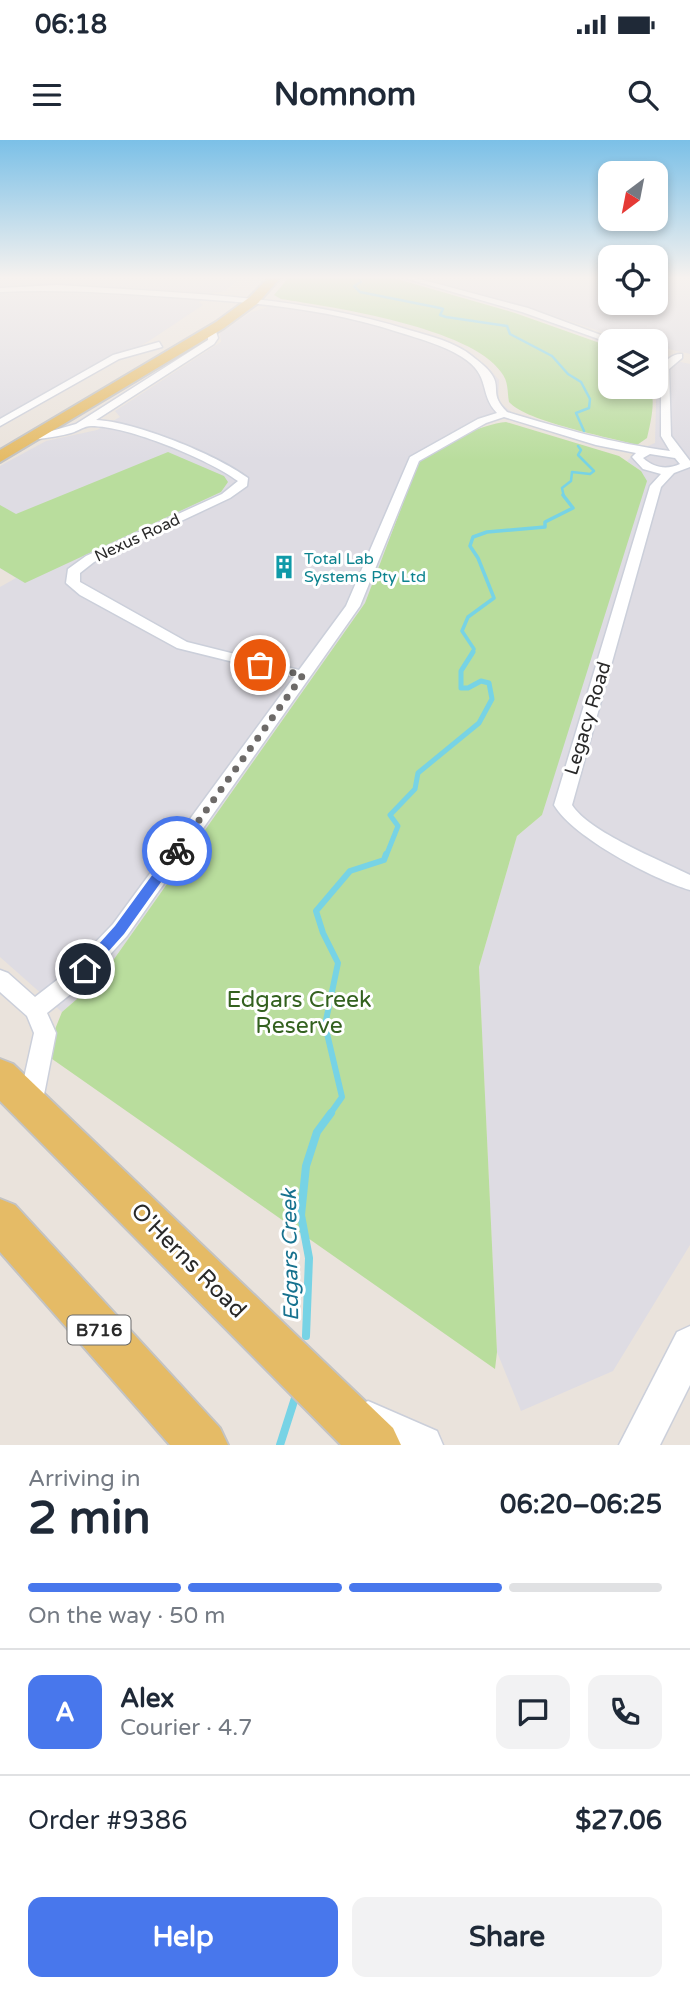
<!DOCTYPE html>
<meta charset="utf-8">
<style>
body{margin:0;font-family:"Varela Round",sans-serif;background:#f2f2f3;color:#1f2937;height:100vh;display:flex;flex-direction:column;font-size:26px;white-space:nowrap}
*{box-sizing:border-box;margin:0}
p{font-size:23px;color:#747a83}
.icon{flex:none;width:38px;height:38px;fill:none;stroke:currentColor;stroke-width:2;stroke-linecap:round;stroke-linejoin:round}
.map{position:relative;height:1305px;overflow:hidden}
.details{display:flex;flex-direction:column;background:#fff;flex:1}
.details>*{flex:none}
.needle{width:46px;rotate:212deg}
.controls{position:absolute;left:598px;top:21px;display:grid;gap:14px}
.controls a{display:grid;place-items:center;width:70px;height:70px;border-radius:14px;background:#fff;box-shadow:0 4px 10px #0003;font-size:35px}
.pin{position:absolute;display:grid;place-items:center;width:60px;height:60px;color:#fff;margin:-30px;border:4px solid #fff;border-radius:50%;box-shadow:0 2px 7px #0007}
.courier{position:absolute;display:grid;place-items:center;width:70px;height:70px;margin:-35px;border:5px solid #4877ec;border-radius:50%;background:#fff;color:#222;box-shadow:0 2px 9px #0007}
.summary em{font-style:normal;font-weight:700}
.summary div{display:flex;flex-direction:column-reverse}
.summary{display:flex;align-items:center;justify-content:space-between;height:119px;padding:0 28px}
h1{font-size:46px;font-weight:700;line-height:52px}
.bar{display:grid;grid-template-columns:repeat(4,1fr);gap:10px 7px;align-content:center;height:84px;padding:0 28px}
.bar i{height:9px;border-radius:5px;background:#e0e1e3}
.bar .current{background:#4877ec}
.bar p{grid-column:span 4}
.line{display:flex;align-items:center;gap:18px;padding:0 28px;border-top:2px solid #e0e1e3}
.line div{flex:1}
.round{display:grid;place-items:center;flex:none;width:74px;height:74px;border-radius:14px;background:#f2f2f3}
.action{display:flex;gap:14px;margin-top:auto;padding:14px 28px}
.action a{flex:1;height:80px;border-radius:14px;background:#4877ec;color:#fff;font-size:28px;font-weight:700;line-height:80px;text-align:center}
.action a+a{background:#f2f2f3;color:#1f2937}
.status{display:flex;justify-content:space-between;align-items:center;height:49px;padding:0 35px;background:#fff;direction:ltr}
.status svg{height:19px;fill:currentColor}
header{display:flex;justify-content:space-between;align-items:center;height:91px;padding:0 28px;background:#fff;font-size:32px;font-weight:700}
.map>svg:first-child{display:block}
.industrial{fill:#dedce3}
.green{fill:#b9dd9d}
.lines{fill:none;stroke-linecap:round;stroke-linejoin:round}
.stream-far4{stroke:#77d3e5;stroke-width:2.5}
.stream-far3{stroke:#77d3e5;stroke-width:3.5}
.stream-far2{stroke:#77d3e5;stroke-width:5}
.stream-far1{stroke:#77d3e5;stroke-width:6}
.stream{stroke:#77d3e5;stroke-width:8}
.minor-casing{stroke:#cbcfda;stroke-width:3}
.tertiary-casing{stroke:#cbcfda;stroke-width:3}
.primary-casing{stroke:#c3c3c3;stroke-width:4}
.minor{fill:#fff;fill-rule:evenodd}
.tertiary{fill:#fff;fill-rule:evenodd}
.primary{fill:#e5bb66;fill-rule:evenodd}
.route{fill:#4877ec}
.done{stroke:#6d6a68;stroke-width:7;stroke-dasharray:0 12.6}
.labels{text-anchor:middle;stroke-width:6;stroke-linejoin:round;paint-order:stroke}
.far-street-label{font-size:16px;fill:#292929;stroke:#fff}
.far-culture-label{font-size:16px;fill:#0d838f;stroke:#fff;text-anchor:start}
.shield{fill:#fff;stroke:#696969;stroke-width:2}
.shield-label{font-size:18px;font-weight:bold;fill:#292929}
.street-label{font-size:19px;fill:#292929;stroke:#fff}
.water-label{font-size:21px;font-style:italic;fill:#17728f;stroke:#fff}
.near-park-label{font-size:23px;fill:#33611f;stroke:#fff}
.near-street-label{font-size:23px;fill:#292929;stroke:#fff}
</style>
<div class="status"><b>06:18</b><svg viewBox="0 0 49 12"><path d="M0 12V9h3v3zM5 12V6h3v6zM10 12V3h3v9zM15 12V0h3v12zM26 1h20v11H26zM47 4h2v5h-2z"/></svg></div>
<header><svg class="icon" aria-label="menu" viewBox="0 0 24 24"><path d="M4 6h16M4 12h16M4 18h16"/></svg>Nomnom<svg class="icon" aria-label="search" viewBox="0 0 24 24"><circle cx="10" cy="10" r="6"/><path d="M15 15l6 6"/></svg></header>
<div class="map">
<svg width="690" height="1305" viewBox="0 0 690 1305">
<rect width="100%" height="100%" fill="#eae3dc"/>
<g class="industrial">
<polygon points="0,137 240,137 226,151 212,153 199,162 203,165 149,201 0,286"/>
<polygon points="418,137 611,137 611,163 656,163 656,137 690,137 690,214 656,206 656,201 635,201 617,197 534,169"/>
<polygon points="277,160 376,180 464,210 486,225 499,240 498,261 514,274 487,284 435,311 418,324 365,463 100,839 62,872 0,817 0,447 16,438 0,428 0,326 46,301 97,290 120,277 115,271 221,202 220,193 251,172 266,168"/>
<polygon points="662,218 690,224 690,1105 613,1231 521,1271 497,1212 479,827 517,696 542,675 641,331 627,321 638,310 655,303 657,226"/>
</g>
<g class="green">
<path d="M289 137H390L515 173 611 207V247H649C657 258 650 285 647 298L637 305C609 297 527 282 509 262 507 251 509 242 501 232 471 188 333 167 281 159L274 155Z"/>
<path d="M506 282 619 316 641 331 647 341 542 675 517 696 479 827 497 1212 495 1229 45 914 62 872 100 839 365 463 418 324C433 305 483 284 506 282Z"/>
<polygon points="168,312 224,336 228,342 221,352 25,443 0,428 0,365 16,374"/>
</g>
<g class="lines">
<g class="stream-far4">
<polyline points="359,137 361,142 354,146 360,152 440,168 443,169 440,175 446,177 507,186 510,194 552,216 568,234 581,242 590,259 589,268 576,273 584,291"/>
<polyline points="564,357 562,348 571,341 572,332 590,334 594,331 578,315 581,310 578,306"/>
</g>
<polyline class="stream-far3" points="472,514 474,509 462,491 468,477 494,458 478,418 470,406 473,397 487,392 545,387 545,382 573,368 563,355"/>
<polyline class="stream-far2" points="386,716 398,686 390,675 415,649 418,633 479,583 492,559 489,543 481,541 468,548 461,548 461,531 473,512"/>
<polyline class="stream-far1" points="330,974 342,957 325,885 338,823 323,793 316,771 350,731 384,720 386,714"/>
<g class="stream">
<polyline points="306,1196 309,1118 301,1075 306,1026 317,992 331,973"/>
<polyline points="280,1305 295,1258"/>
</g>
<g class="minor-casing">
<g id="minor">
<polygon points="401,137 412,137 528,168 617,201 610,203 522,172"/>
<path d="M57 145C175 153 295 154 409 190 430 196 455 202 472 216 478 221 488 228 492 235 501 249 489 254 507 272 564 289 611 303 670 311L661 296V229C663 221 674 213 682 214V218L669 229 671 296 690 321V327L674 333 661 347 572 665C589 692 660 720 690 735V750C653 739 574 698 554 665L650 346 661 334 643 329 632 317 636 313 596 305 504 277 486 283 419 321 360 466 127 796 82 845 47 873 56 893 42 965 38 973 30 976 22 973 18 965 34 893 27 876 0 852V830L8 833 35 857 66 833 113 784 294 537 177 508 80 455 66 443 68 429 86 416 222 354 238 341C208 319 128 286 91 286 84 286 78 291 71 293 61 296 50 297 39 299L34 296 76 284 208 200V190L215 188 218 198 214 204 96 280C136 282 215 314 248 338L247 346 230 358 94 422 80 433V442L187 502 299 530 346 466 410 317 478 279 497 273C478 253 492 236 462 217 443 205 420 199 398 192 324 168 248 162 171 157 114 153 58 149 0 152V148ZM650 314 675 318 680 324C667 330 654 328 643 318Z"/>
<polygon points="159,202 162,207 119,219 0,286 0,279 113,215"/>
</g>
</g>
<g class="tertiary-casing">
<g id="tertiary">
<polygon points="690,1186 690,1245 660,1305 619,1305 677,1192"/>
<polygon points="368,1261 437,1291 443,1305 377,1305 354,1295 348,1281 354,1267"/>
</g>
</g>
<g class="primary-casing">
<g id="primary">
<polygon points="269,137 281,137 258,163 224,188 0,322 0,310 216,182 250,157"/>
<polygon points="0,919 13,924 393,1288 401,1305 341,1305 0,961"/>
<polygon points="0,1059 15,1065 220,1288 228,1305 170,1305 0,1112"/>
</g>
</g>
<use href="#minor" class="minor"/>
<use href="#tertiary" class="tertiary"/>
<use href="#primary" class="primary"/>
</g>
<linearGradient id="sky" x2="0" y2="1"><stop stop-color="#7bc0e7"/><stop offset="0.43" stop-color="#f6f2ef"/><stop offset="1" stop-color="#f6f2ef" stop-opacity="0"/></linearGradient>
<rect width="690" height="320" fill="url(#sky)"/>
<polygon class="route" points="177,706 183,711 181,714 124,794 89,833 80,833 80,825 115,786 172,708"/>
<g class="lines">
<polyline class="done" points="177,711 303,535 260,525"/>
</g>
<defs>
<g id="building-bare" transform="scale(1.89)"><path d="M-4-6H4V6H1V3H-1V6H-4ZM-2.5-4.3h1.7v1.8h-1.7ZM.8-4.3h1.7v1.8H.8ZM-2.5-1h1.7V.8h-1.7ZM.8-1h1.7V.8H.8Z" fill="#0f9aa8" stroke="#fff" stroke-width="2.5" paint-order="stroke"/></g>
</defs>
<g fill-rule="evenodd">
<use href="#building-bare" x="284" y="427"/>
</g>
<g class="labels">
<g class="far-street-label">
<text transform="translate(137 397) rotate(-25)" y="6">Nexus Road</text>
</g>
<g class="far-culture-label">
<text x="304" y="424">Total Lab<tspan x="304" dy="18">Systems Pty Ltd</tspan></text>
</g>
<rect class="shield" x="67.5" y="1175.5" width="63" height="29" rx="5"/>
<g class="shield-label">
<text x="99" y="1196">B716</text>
</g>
<g class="street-label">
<text transform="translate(587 578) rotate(-73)" y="7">Legacy Road</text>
</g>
<g class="water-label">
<text transform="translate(290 1115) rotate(-91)" y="7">Edgars Creek</text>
</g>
<g class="near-park-label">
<text x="299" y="867">Edgars Creek<tspan x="299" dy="26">Reserve</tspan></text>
</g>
<g class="near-street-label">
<text transform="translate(189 1120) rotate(45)" y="8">O'Herns Road</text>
</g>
</g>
</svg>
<div class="controls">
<a><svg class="needle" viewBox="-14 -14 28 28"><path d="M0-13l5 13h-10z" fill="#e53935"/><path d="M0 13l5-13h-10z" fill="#747a83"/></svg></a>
<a><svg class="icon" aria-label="locate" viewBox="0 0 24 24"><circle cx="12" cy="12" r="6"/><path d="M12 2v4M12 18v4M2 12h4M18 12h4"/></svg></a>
<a><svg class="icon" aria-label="layers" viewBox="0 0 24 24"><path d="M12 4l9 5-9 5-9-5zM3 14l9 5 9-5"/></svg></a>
</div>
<div class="pin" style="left:260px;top:525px;background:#ea580c"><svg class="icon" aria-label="bag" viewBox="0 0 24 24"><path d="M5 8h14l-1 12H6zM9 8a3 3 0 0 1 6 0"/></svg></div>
<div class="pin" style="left:85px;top:829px;background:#1f2937"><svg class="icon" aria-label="home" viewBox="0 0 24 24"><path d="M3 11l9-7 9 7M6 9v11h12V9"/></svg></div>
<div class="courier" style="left:177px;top:711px"><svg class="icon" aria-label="bike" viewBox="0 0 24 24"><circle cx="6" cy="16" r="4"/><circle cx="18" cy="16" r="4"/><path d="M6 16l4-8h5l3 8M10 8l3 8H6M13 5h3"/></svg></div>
</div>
<section class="details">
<div class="summary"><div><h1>2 min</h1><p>Arriving in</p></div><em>06:20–06:25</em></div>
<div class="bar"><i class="current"></i><i class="current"></i><i class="current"></i><i></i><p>On the way · 50 m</p></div>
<div class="line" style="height:126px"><b class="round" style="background:#4877ec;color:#fff">A</b><div><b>Alex</b><p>Courier · 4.7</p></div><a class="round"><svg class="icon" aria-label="chat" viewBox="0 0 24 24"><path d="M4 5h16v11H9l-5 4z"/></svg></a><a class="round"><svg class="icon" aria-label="phone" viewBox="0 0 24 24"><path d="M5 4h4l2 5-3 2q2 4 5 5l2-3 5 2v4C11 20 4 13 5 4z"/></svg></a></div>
<div class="line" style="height:91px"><div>Order #9386</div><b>$27.06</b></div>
<div class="action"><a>Help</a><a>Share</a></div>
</section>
